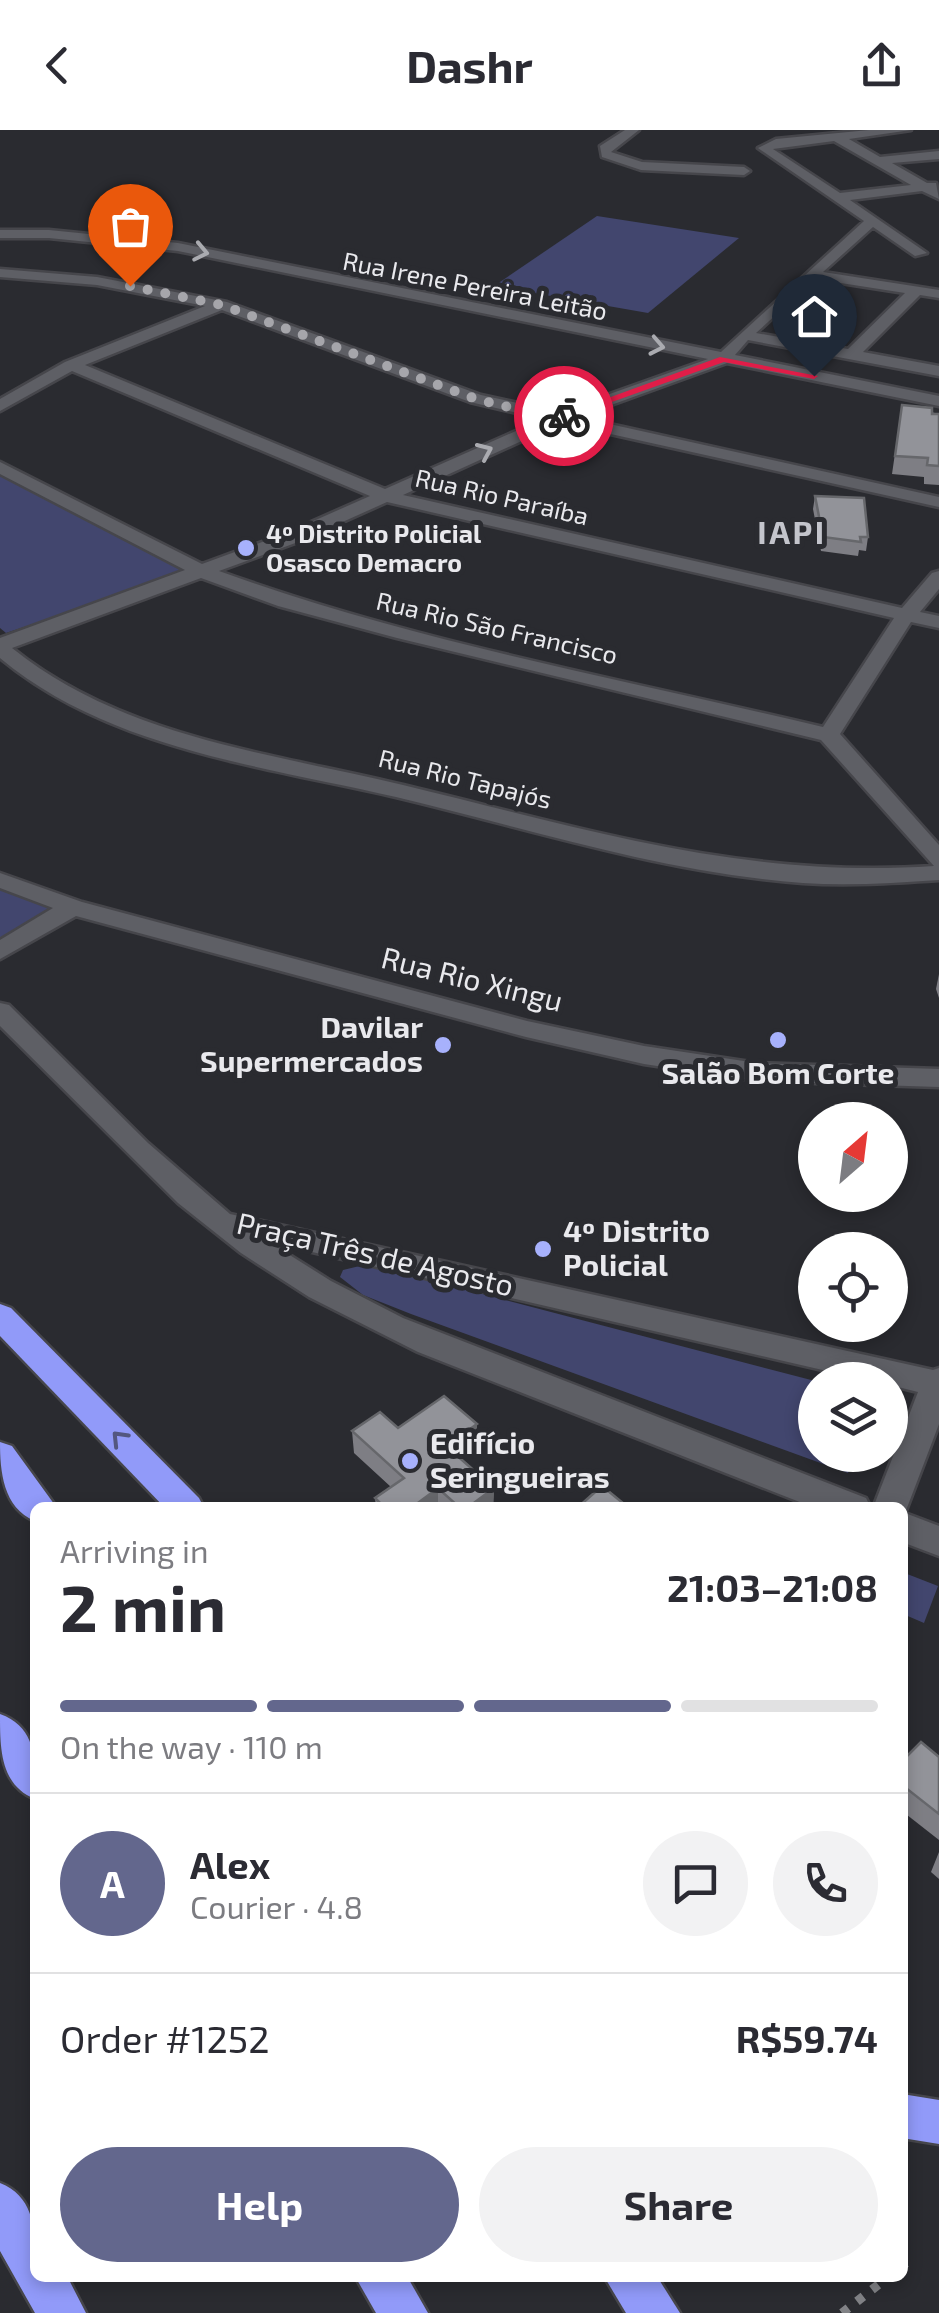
<!DOCTYPE html>
<meta charset="utf-8">
<style>
body{margin:0;font-family:"Exo 2",sans-serif;background:#f2f2f3;color:#2b2b33;height:100vh;display:flex;flex-direction:column;font-size:38px;white-space:nowrap}
*{box-sizing:border-box;margin:0}
p{font-size:32px;color:#7c7c81}
.icon{flex:none;width:55px;height:55px;fill:none;stroke:currentColor;stroke-width:2;stroke-linecap:round;stroke-linejoin:round}
.map{position:relative;flex:1;overflow:hidden}
.side{position:absolute;left:30px;top:1372px;width:878px;height:780px;display:flex;flex-direction:column;background:#fff;border-radius:15px;box-shadow:0 5px 15px #0003}
.side>*{flex:none}
.needle{width:65px;rotate:28deg}
.buttons{position:absolute;left:798px;top:972px;display:grid;gap:20px}
.buttons a{display:grid;place-items:center;width:110px;height:110px;border-radius:50%;background:#fff;box-shadow:0 5px 15px #0003;font-size:50px}
.pin{position:absolute;display:grid;place-items:center;width:85px;height:85px;color:#fff;margin:-102px -42px;border-radius:50% 50% 50% 0;rotate:-45deg;box-shadow:0 0 10px #0007}
.pin .icon{rotate:45deg}
.courier{position:absolute;display:grid;place-items:center;width:100px;height:100px;margin:-50px;border:8px solid #e11d48;border-radius:50%;background:#fff;color:#222;box-shadow:0 2px 12px #0007}
.head em{font-style:normal;font-weight:700}
.head div{display:flex;flex-direction:column-reverse}
.head{display:flex;align-items:center;justify-content:space-between;height:170px;padding:0 30px}
h1{font-size:65px;font-weight:700;line-height:75px}
.bar{display:grid;grid-template-columns:repeat(4,1fr);gap:15px 10px;align-content:center;height:120px;padding:0 30px}
.bar i{height:12px;border-radius:8px;background:#e1e1e2}
.bar .current{background:#63678d}
.bar p{grid-column:span 4}
.line{display:flex;align-items:center;gap:25px;padding:0 30px;border-top:2px solid #e1e1e2}
.line div{flex:1}
.round{display:grid;place-items:center;flex:none;width:105px;height:105px;border-radius:52px;background:#f2f2f3}
.primary-button{display:flex;gap:20px;margin-top:auto;padding:20px 30px}
.primary-button a{flex:1;height:115px;border-radius:60px;background:#63678d;color:#fff;font-size:40px;font-weight:700;line-height:115px;text-align:center}
.primary-button a+a{background:#f2f2f3;color:#2b2b33}
header{display:flex;justify-content:space-between;align-items:center;height:130px;padding:0 30px;background:#fff;font-size:45px;font-weight:700}
.map>svg:first-child{display:block}
.green{fill:#42466e}
.lines{fill:none;stroke-linecap:round;stroke-linejoin:round}
.minor-casing{stroke:#46464b;stroke-width:5}
.highway-casing{stroke:#46464b;stroke-width:5}
.path{stroke:#818286;stroke-width:9;stroke-dasharray:8 11;stroke-linecap:butt}
.minor{fill:#5e5f65;fill-rule:evenodd}
.highway{fill:#919af9;fill-rule:evenodd}
.wall{fill:#7e7e84}
.shaded-wall{fill:#66676b}
.building{fill:#929399;stroke:#66676b;stroke-width:2.5}
.oneway{stroke:#aaabb0}
.oneway2{stroke:#535780}
.route{fill:#e11d48}
.done{stroke:#a6a6ab;stroke-width:10;stroke-dasharray:0 18}
.poi-dot{fill:#a7b1fc;stroke:#2a2b30;stroke-width:4}
.labels{text-anchor:middle;stroke-width:10;stroke-linejoin:round;paint-order:stroke}
.far-street-label{font-size:25px;fill:#e9e9ed;stroke:#2a2b30}
.far-poi-label{font-size:25px;font-weight:bold;fill:#e9e9ed;stroke:#2a2b30;text-anchor:start}
.street-label{font-size:30px;fill:#e9e9ed;stroke:#2a2b30}
.poi-label{font-size:30px;font-weight:bold;fill:#e9e9ed;stroke:#2a2b30;text-anchor:start}
.far-district-label{font-size:32px;font-weight:bold;letter-spacing:2.5px;fill:#c4c5cc;stroke:#2a2b30}
</style>
<header><svg class="icon" aria-label="back" viewBox="0 0 24 24"><path d="M15 5l-7 7 7 7"/></svg>Dashr<svg class="icon" aria-label="share" viewBox="0 0 24 24"><path d="M12 15V3M7 8l5-5 5 5M5 13v7h14v-7"/></svg></header>
<div class="map">
<svg width="939" height="2183" viewBox="0 0 939 2183">
<rect width="100%" height="100%" fill="#2a2b30"/>
<g class="green">
<polygon points="597,86 739,108 648,183 494,156"/>
<polygon points="0,341 189,442 6,503 0,498"/>
<polygon points="0,759 54,779 0,810"/>
<polygon points="368,1134 815,1251 815,1325 855,1325 848,1343 411,1184 363,1165 340,1147 343,1140"/>
<polygon points="902,1442 938,1456 924,1493 903,1484"/>
</g>
<g class="lines">
<g class="minor-casing">
<g id="minor">
<polygon points="625,0 639,0 611,22 642,32 744,37 750,41 744,45 641,40 602,27 600,16"/>
<path d="M869 0H911L849 9 880 27 939 21V29L892 33 927 53H936L939 69 922 61 850 70 927 123 915 126 873 97 823 142 939 160V168L920 165 863 222 939 236V246L748 210 735 225 939 266V276L727 233 578 287 939 367V377L561 293 403 365 902 478 932 443 939 441V459L920 482 939 486V498L911 492 840 604 939 715V750C894 753 848 756 803 753 664 743 531 699 396 667 263 636 109 619 0 528V508L185 440 0 344V332L202 434 284 404 370 366 72 241 0 281V269L65 232 205 176 97 155 0 147V139L97 147 227 172 481 265 559 282 708 229 178 121 49 108H0V100H49L178 113 721 222 864 91 758 18 776 9ZM834 11 911 55 840 63 773 19ZM815 149 905 163 848 219 756 203ZM222 180 470 272 543 289 385 359 85 235ZM387 372 894 488 823 597C622 549 414 512 219 441L298 412ZM201 448 278 476 397 508 821 610 934 736C743 749 586 699 403 655 270 623 122 607 12 518Z"/>
<polygon points="0,743 82,772 527,891 644,916 757,933 939,939 939,957 757,951 644,934 526,907 76,786 0,829 0,810 53,778 0,758"/>
<polygon points="0,873 9,875 148,1013 230,1084 933,1240 939,1238 939,1294 905,1383 939,1396 939,1426 902,1412 902,1378 873,1378 918,1262 890,1255 890,1250 866,1250 269,1112 331,1151 403,1188 866,1368 871,1378 815,1378 418,1222 309,1167 241,1123 178,1073 0,896"/>
</g>
</g>
<g class="highway-casing">
<g id="highway">
<polygon points="0,1174 11,1178 199,1368 204,1378 165,1378 0,1206"/>
<path d="M0 1312 12 1316 57 1378H35V1391C3 1378 0 1341 0 1312Z"/>
<path d="M0 1584C39 1598 35 1634 35 1669 0 1655 0 1618 0 1584Z"/>
<polygon points="902,1964 939,1970 939,2014 902,2008"/>
<path d="M0 2053C40 2069 35 2111 35 2148H68L86 2183H35L0 2121Z"/>
<polygon points="356,2148 408,2148 428,2183 376,2183"/>
<polygon points="605,2148 658,2148 680,2183 626,2183"/>
</g>
</g>
<g class="path">
<polyline points="902,2136 906,2133"/>
<polyline points="842,2183 887,2148"/>
</g>
<use href="#minor" class="minor"/>
<use href="#highway" class="highway"/>
</g>
<g class="wall">
<polygon points="902,275 939,284 939,355 924,354 924,347 892,344"/>
<polygon points="815,366 868,407 866,421 859,420 858,426 821,421 813,379"/>
<polygon points="939,844 939,868 936,859"/>
<polygon points="398,1298 477,1317 460,1328 494,1358 493,1378 376,1378 375,1368 391,1357 354,1323 352,1301"/>
<polygon points="939,1627 939,1710 902,1681 902,1631"/>
<polygon points="939,1722 939,1749 931,1742"/>
</g>
<g class="shaded-wall">
<polygon points="477,1294 477,1317 447,1338 446,1316"/>
<polygon points="438,1358 438,1378 411,1378"/>
<polygon points="494,1358 493,1378 467,1378"/>
</g>
<g class="building">
<polygon points="902,275 932,278 932,284 939,284 939,336 927,335 928,328 895,326"/>
<polygon points="815,366 864,368 868,407 860,407 861,412 823,407"/>
<polygon points="444,1266 477,1294 446,1316 494,1358 467,1378 460,1378 438,1358 411,1378 385,1378 375,1368 404,1348 352,1301 380,1282 398,1298"/>
<polygon points="602,1356 629,1378 577,1378"/>
<polygon points="921,1612 939,1627 939,1684 902,1655 902,1631"/>
</g>
<defs><path id="oneway-chevron" d="M-2-3.5L2.5 0L-2 3.5" fill="none" stroke-width="1.6" stroke-linecap="round" stroke-linejoin="round" transform="scale(2.5)"/></defs>
<g class="oneway">
<use href="#oneway-chevron" transform="translate(201 122) rotate(12)"/>
<use href="#oneway-chevron" transform="translate(657 216) rotate(11)"/>
<use href="#oneway-chevron" transform="translate(485 321) rotate(-24)"/>
</g>
<use class="oneway2" href="#oneway-chevron" transform="translate(119 1308) rotate(-134)"/>
<polygon class="route" points="720,227 818,246 814,249 724,232 567,288 559,286"/>
<g class="lines">
<polyline class="done" points="130,156 222,175 476,269 556,289 564,286"/>
</g>
<g class="poi-dot">
<circle cx="246" cy="418" r="10"/>
<circle cx="778" cy="910" r="10"/>
<circle cx="443" cy="915" r="10"/>
<circle cx="543" cy="1119" r="10"/>
<circle cx="410" cy="1331" r="10"/>
</g>
<g class="labels">
<g class="far-street-label">
<text transform="translate(475 156) rotate(11)" y="9">Rua Irene Pereira Leitão</text>
<text transform="translate(502 367) rotate(13)" y="9">Rua Rio Paraíba</text>
<text transform="translate(497 498) rotate(13)" y="9">Rua Rio São Francisco</text>
<text transform="translate(465 649) rotate(14)" y="9">Rua Rio Tapajós</text>
</g>
<g class="far-poi-label">
<text x="266" y="413">4º Distrito Policial<tspan x="266" dy="29">Osasco Demacro</tspan></text>
</g>
<g class="street-label">
<text transform="translate(472 850) rotate(14)" y="10">Rua Rio Xingu</text>
<text transform="translate(375 1125) rotate(13)" y="10">Praça Três de Agosto</text>
</g>
<g class="poi-label">
<text x="423" y="908" text-anchor="end">Davilar<tspan x="423" dy="34">Supermercados</tspan></text>
<text x="778" y="954" text-anchor="middle">Salão Bom Corte</text>
<text x="563" y="1112">4º Distrito<tspan x="563" dy="34">Policial</tspan></text>
<text x="430" y="1324">Edifício<tspan x="430" dy="34">Seringueiras</tspan></text>
</g>
<g class="far-district-label">
<text x="792" y="414">IAPI</text>
</g>
</g>
</svg>
<div class="buttons">
<a><svg class="needle" viewBox="-14 -14 28 28"><path d="M0-13l5 13h-10z" fill="#e53935"/><path d="M0 13l5-13h-10z" fill="#7c7c81"/></svg></a>
<a><svg class="icon" aria-label="locate" viewBox="0 0 24 24"><circle cx="12" cy="12" r="6"/><path d="M12 2v4M12 18v4M2 12h4M18 12h4"/></svg></a>
<a><svg class="icon" aria-label="layers" viewBox="0 0 24 24"><path d="M12 4l9 5-9 5-9-5zM3 14l9 5 9-5"/></svg></a>
</div>
<div class="pin" style="left:130px;top:156px;background:#ea580c"><svg class="icon" aria-label="bag" viewBox="0 0 24 24"><path d="M5 8h14l-1 12H6zM9 8a3 3 0 0 1 6 0"/></svg></div>
<div class="pin" style="left:814px;top:246px;background:#1f2937"><svg class="icon" aria-label="home" viewBox="0 0 24 24"><path d="M3 11l9-7 9 7M6 9v11h12V9"/></svg></div>
<div class="courier" style="left:564px;top:286px"><svg class="icon" aria-label="bike" viewBox="0 0 24 24"><circle cx="6" cy="16" r="4"/><circle cx="18" cy="16" r="4"/><path d="M6 16l4-8h5l3 8M10 8l3 8H6M13 5h3"/></svg></div>
<section class="side">
<div class="head"><div><h1>2 min</h1><p>Arriving in</p></div><em>21:03–21:08</em></div>
<div class="bar"><i class="current"></i><i class="current"></i><i class="current"></i><i></i><p>On the way · 110 m</p></div>
<div class="line" style="height:180px"><b class="round" style="background:#63678d;color:#fff">A</b><div><b>Alex</b><p>Courier · 4.8</p></div><a class="round"><svg class="icon" aria-label="chat" viewBox="0 0 24 24"><path d="M4 5h16v11H9l-5 4z"/></svg></a><a class="round"><svg class="icon" aria-label="phone" viewBox="0 0 24 24"><path d="M5 4h4l2 5-3 2q2 4 5 5l2-3 5 2v4C11 20 4 13 5 4z"/></svg></a></div>
<div class="line" style="height:130px"><div>Order #1252</div><b>R$59.74</b></div>
<div class="primary-button"><a>Help</a><a>Share</a></div>
</section>
</div>
